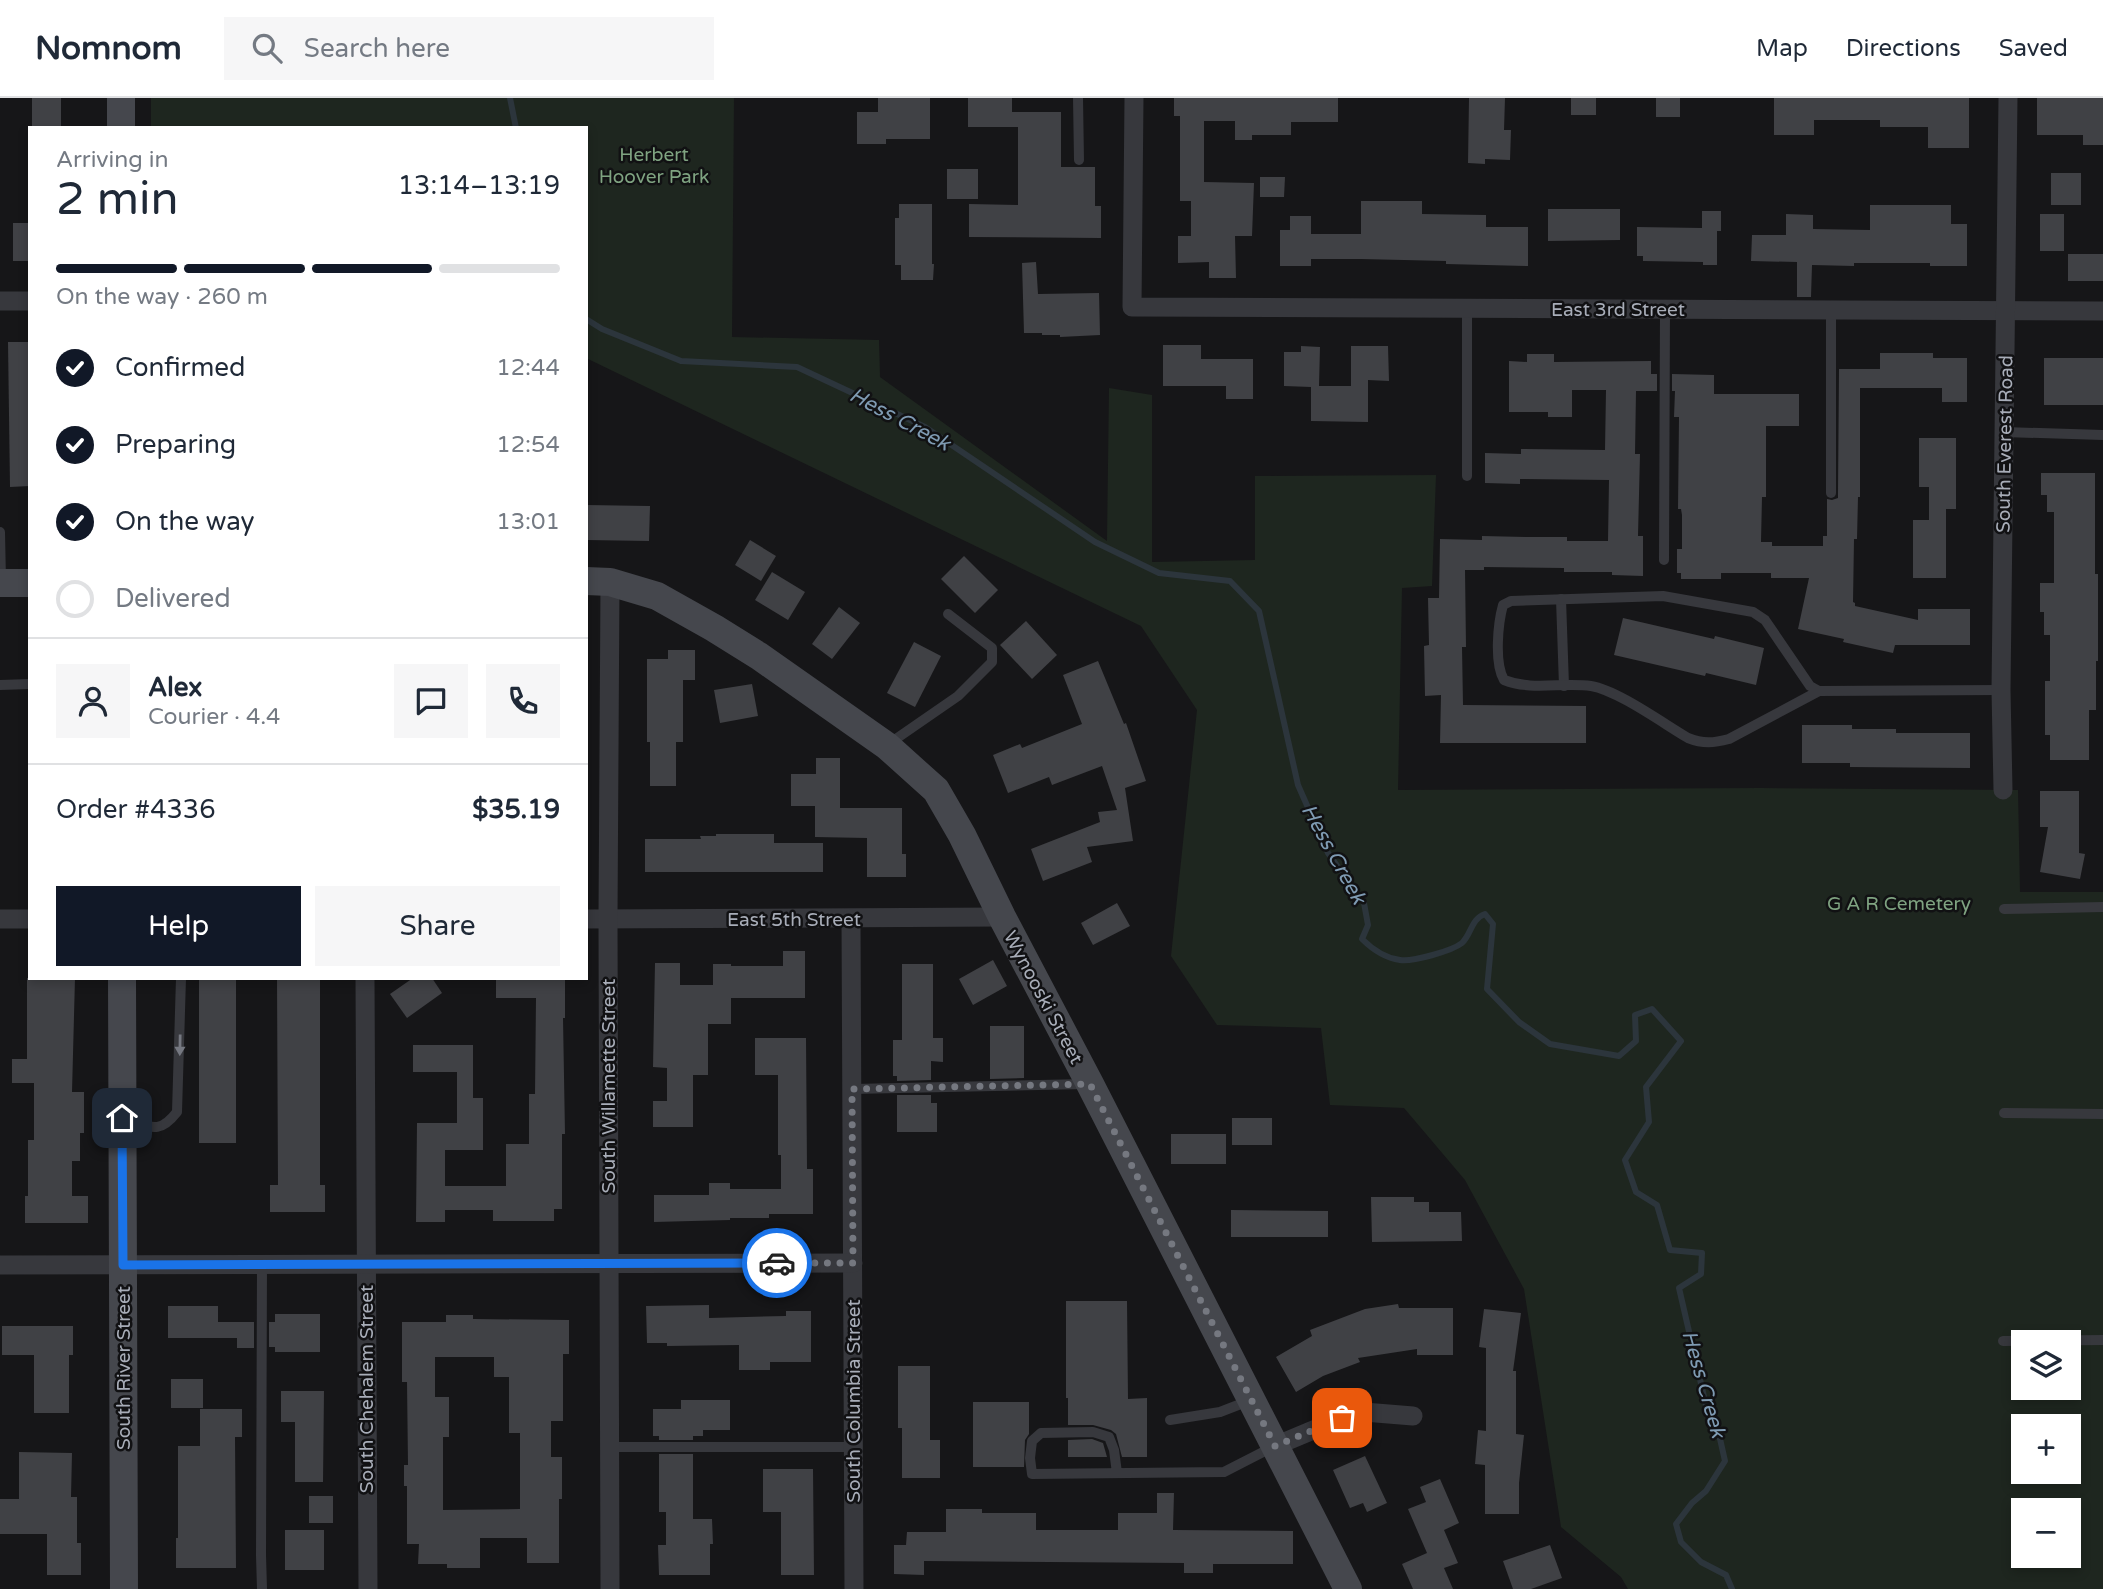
<!DOCTYPE html>
<meta charset="utf-8">
<style>
body{margin:0;font-family:"Varela Round",sans-serif;background:#f6f6f7;color:#1f2937;height:100vh;display:flex;flex-direction:column;font-size:26px;white-space:nowrap}
*{box-sizing:border-box;margin:0}
p{font-size:23px;color:#747a83}
.icon{flex:none;width:38px;height:38px;fill:none;stroke:currentColor;stroke-width:2;stroke-linecap:round;stroke-linejoin:round}
.map{position:relative;flex:1;overflow:hidden}
.panel{position:absolute;left:28px;top:28px;width:560px;height:854px;display:flex;flex-direction:column;background:#fff;border-radius:0px;box-shadow:0 4px 10px #0003}
.panel>*{flex:none}
.controls{position:absolute;left:2011px;top:1232px;display:grid;gap:14px}
.controls a{display:grid;place-items:center;width:70px;height:70px;border-radius:0px;background:#fff;box-shadow:0 4px 10px #0003;font-size:35px}
.pin{position:absolute;display:grid;place-items:center;width:60px;height:60px;color:#fff;margin:-30px;border-radius:14px;box-shadow:0 4px 10px #0006}
.courier{position:absolute;display:grid;place-items:center;width:70px;height:70px;margin:-35px;border:5px solid #1a73e8;border-radius:50%;background:#fff;color:#222;box-shadow:0 2px 9px #0007}
.overview em{font-style:normal;font-weight:600}
.overview div{display:flex;flex-direction:column-reverse}
.overview{display:flex;align-items:center;justify-content:space-between;height:119px;padding:0 28px}
h1{font-size:46px;font-weight:600;line-height:52px}
.bar{display:grid;grid-template-columns:repeat(4,1fr);gap:10px 7px;align-content:center;height:84px;padding:0 28px}
.bar i{height:9px;border-radius:5px;background:#e0e1e3}
.bar .current{background:#111827}
.bar p{grid-column:span 4}
.line{display:flex;align-items:center;gap:18px;padding:0 28px;border-top:2px solid #e0e1e3}
.line div{flex:1}
.round{display:grid;place-items:center;flex:none;width:74px;height:74px;border-radius:0px;background:#f6f6f7}
ol{padding:0 28px;list-style:none}
li{display:flex;align-items:center;gap:21px;height:77px}
li p{margin-inline-start:auto}
li .icon{padding:7px;border-radius:50%;background:#111827;color:#fff;stroke-width:4}
li:last-child{color:#747a83}
li i{width:38px;height:38px;border:4px solid #e0e1e3;border-radius:50%}
.button{display:flex;gap:14px;margin-top:auto;padding:14px 28px}
.button a{flex:1;height:80px;border-radius:0px;background:#111827;color:#fff;font-size:28px;font-weight:600;line-height:80px;text-align:center}
.button a+a{background:#f6f6f7;color:#1f2937}
header{display:flex;align-items:center;gap:42px;box-sizing:border-box;height:98px;padding:0 35px;background:#fff;border-bottom:2px solid #e0e1e3}
header strong{font-size:33px}
nav{display:flex;gap:38px;margin-inline-start:auto;font-size:24px}
.search{width:490px;height:63px;background:#f6f6f7;display:flex;align-items:center;gap:18px;box-sizing:border-box;padding:0 24px;border-radius:0px;color:#747a83;font-size:26px}
.map>svg:first-child{display:block}
.green{fill:#1e261f;fill-rule:evenodd}
.lines{fill:none;stroke-linecap:round;stroke-linejoin:round}
.stream{stroke:#2c353c;stroke-width:6}
.building{fill:#404145;fill-rule:evenodd}
.lane{stroke:#37383d;stroke-width:10}
.street{stroke:#37383d;stroke-width:19}
.secondary{stroke:#45474d;stroke-width:28}
.oneway{fill:#757881}
.done{stroke:#757880;stroke-width:7;stroke-dasharray:0 12.6}
.route{stroke:#1a73e8;stroke-width:9}
.labels{text-anchor:middle;stroke-width:5;stroke-linejoin:round;paint-order:stroke}
.park-label{font-size:19px;fill:#7fa381;stroke:#111113}
.street-label{font-size:19px;fill:#a8adb8;stroke:#111113}
.water-label{font-size:21px;font-style:italic;fill:#7f9bb3;stroke:#111113}
</style>
<header>
<strong>Nomnom</strong>
<div class="search"><svg class="icon" aria-label="search" viewBox="0 0 24 24"><circle cx="10" cy="10" r="6"/><path d="M15 15l6 6"/></svg>Search here</div>
<nav><a>Map</a><a>Directions</a><a>Saved</a></nav>
</header>
<div class="map">
<svg width="2103" height="1491" viewBox="0 0 2103 1491">
<rect width="100%" height="100%" fill="#161618"/>
<path class="green" d="M151 0H734L732 239 879 242 880 279 1107 443 1109 290 1152 297V464L1255 462V378L1436 377 1432 488 1402 490 1398 692 1761 690 2018 692 2020 794H2103V1491H1628L1621 1479 1561 1429 1524 1191 1465 1082 1404 1010 1330 1007 1321 930 1217 927 1171 858 1197 612 1141 528 586 260V30H151ZM2023 1244H2068V1290H2023ZM2023 1328H2068V1374H2023ZM2023 1412H2068V1458H2023Z"/>
<g class="lines">
<g class="stream">
<polyline points="510,0 516,30"/>
<path d="M586 221 602 231 681 263 797 269 925 329 1095 444 1159 475 1230 483 1259 513 1298 687 1328 755 1364 805 1368 827 1362 841C1372 851 1385 860 1400 862 1412 864 1452 853 1462 845 1472 835 1471 821 1485 816L1493 826 1487 891 1519 924 1550 946 1619 958 1636 943 1635 917 1652 911 1681 943 1646 989 1649 1024 1625 1062 1636 1094 1657 1107 1670 1152 1702 1155 1701 1176 1679 1190 1708 1316 1716 1323 1725 1363 1706 1393 1692 1405 1676 1426 1681 1444 1701 1464 1726 1477 1732 1491"/>
</g>
</g>
<g class="building">
<rect x="32" y="0" width="29" height="30"/>
<polygon points="878,0 930,0 930,41 886,41 886,46 857,46 857,14 878,14"/>
<polygon points="968,0 1012,0 1012,14 1061,14 1061,69 1095,69 1095,108 1101,108 1101,140 969,139 969,106 1018,107 1018,29 968,29"/>
<polygon points="1174,0 1338,0 1338,24 1291,24 1291,37 1252,37 1252,42 1235,42 1235,23 1204,23 1204,84 1254,85 1252,138 1235,138 1236,180 1209,180 1209,164 1178,165 1178,138 1191,138 1191,103 1180,103 1180,18 1174,18"/>
<polygon points="1469,0 1505,0 1504,32 1511,32 1510,62 1485,61 1485,66 1468,65"/>
<rect x="1571" y="0" width="25" height="17"/>
<rect x="1656" y="0" width="24" height="19"/>
<polygon points="1774,0 1969,0 1969,50 1928,50 1928,29 1880,29 1880,22 1814,22 1814,37 1774,37"/>
<polygon points="2037,0 2103,0 2103,47 2083,47 2083,37 2037,37"/>
<rect x="947" y="71" width="31" height="30"/>
<rect x="2051" y="75" width="30" height="32"/>
<polygon points="1260,79 1285,79 1284,99 1260,99"/>
<polygon points="1361,103 1422,103 1422,116 1486,117 1486,129 1528,129 1528,168 1446,166 1446,163 1361,161 1311,161 1311,168 1280,168 1280,132 1290,132 1290,118 1311,118 1311,136 1361,136"/>
<polygon points="899,106 932,106 932,166 934,166 933,182 901,182 901,167 895,167 895,120 899,120"/>
<polygon points="1870,107 1951,107 1951,126 1967,126 1967,168 1930,168 1930,165 1854,165 1854,168 1812,167 1811,199 1797,199 1797,164 1751,163 1752,137 1786,137 1786,116 1813,117 1813,131 1870,132"/>
<polygon points="1548,111 1620,111 1620,142 1548,143"/>
<polygon points="1702,113 1721,113 1721,133 1717,133 1717,167 1703,167 1703,164 1643,163 1643,158 1637,158 1637,129 1702,130"/>
<rect x="2040" y="116" width="24" height="37"/>
<rect x="13" y="125" width="17" height="38"/>
<rect x="2068" y="156" width="35" height="27"/>
<polygon points="1036,164 1038,196 1099,195 1100,237 1060,239 1060,237 1042,237 1042,235 1024,235 1022,165"/>
<polygon points="8,244 30,244 30,388 10,389"/>
<polygon points="1163,247 1201,247 1201,261 1253,261 1253,301 1226,301 1226,288 1163,288"/>
<polygon points="1301,248 1320,249 1319,288 1351,288 1351,248 1388,248 1389,283 1368,282 1368,324 1311,323 1311,289 1284,288 1284,254 1301,254"/>
<polygon points="1880,255 1933,255 1933,260 1967,260 1967,304 1942,304 1942,290 1860,290 1860,399 1858,399 1857,441 1854,441 1853,504 1855,505 1855,508 1918,522 1918,511 1970,511 1970,547 1895,547 1893,555 1843,544 1844,541 1798,531 1809,480 1771,480 1771,475 1721,475 1721,481 1681,481 1681,475 1677,475 1677,451 1682,451 1682,417 1681,411 1678,411 1679,319 1674,319 1675,293 1672,293 1672,276 1714,277 1714,296 1799,296 1799,328 1766,328 1766,399 1762,399 1761,444 1772,444 1772,448 1823,448 1823,438 1827,438 1827,401 1832,402 1838,400 1838,395 1839,271 1880,271"/>
<polygon points="1527,256 1554,256 1554,264 1651,263 1651,276 1657,276 1657,293 1636,293 1635,356 1640,356 1638,438 1643,438 1643,478 1612,477 1612,474 1564,474 1564,470 1484,469 1484,472 1465,472 1466,549 1462,549 1463,607 1586,608 1586,645 1440,645 1441,597 1425,598 1424,548 1429,547 1428,500 1439,500 1440,441 1482,442 1482,438 1528,439 1567,439 1567,443 1608,443 1609,382 1520,381 1520,386 1485,385 1485,355 1521,356 1521,351 1605,352 1606,292 1572,292 1572,319 1548,319 1548,314 1509,314 1509,263 1527,264"/>
<rect x="2044" y="260" width="59" height="47"/>
<polygon points="1919,340 1956,340 1956,411 1946,411 1946,480 1913,480 1913,422 1929,422 1929,389 1919,389"/>
<polygon points="2041,375 2095,375 2095,476 2098,476 2098,563 2096,563 2096,612 2089,612 2089,662 2050,662 2050,637 2045,637 2045,583 2050,583 2050,537 2044,537 2044,514 2040,514 2040,485 2054,485 2054,414 2047,414 2047,397 2041,397"/>
<polygon points="586,407 650,408 649,443 586,442"/>
<polygon points="750,442 776,458 761,483 735,467"/>
<polygon points="964,458 998,492 975,515 941,481"/>
<polygon points="772,474 805,494 788,522 755,502"/>
<polygon points="839,509 860,525 832,561 812,546"/>
<polygon points="1623,520 1714,541 1715,538 1764,550 1756,587 1706,575 1705,578 1614,557"/>
<polygon points="1026,523 1057,557 1032,581 1000,547"/>
<polygon points="914,544 941,558 915,609 887,595"/>
<polygon points="668,552 695,552 695,582 683,582 683,644 676,644 676,688 650,688 650,644 647,644 647,561 668,561"/>
<polygon points="1098,563 1124,626 1126,625 1146,683 1125,690 1133,743 1087,749 1092,764 1043,783 1031,751 1100,724 1098,714 1117,712 1102,668 1052,687 1049,679 1008,695 993,657 1020,646 1022,650 1082,626 1063,577"/>
<polygon points="752,586 758,618 720,625 714,592"/>
<polygon points="1802,627 1852,627 1852,631 1896,631 1896,635 1970,635 1970,670 1850,669 1850,665 1802,665"/>
<polygon points="816,660 840,660 840,710 902,710 902,756 906,756 906,779 867,779 867,740 815,739 815,708 791,708 791,676 816,676"/>
<polygon points="2040,693 2079,693 2079,755 2085,756 2080,781 2040,774 2048,729 2040,729"/>
<polygon points="716,736 774,736 774,745 823,745 823,774 645,774 645,741 701,741 700,738 716,738"/>
<polygon points="1117,805 1130,828 1093,847 1081,825"/>
<polygon points="783,853 805,853 805,900 731,900 731,926 708,926 708,977 693,977 693,1029 653,1029 653,1003 667,1003 667,970 653,969 655,865 680,865 680,887 713,887 713,866 731,866 731,868 783,868"/>
<polygon points="993,862 1007,888 973,907 959,881"/>
<polygon points="902,866 933,866 933,940 943,940 943,964 931,963 931,982 897,983 897,978 893,978 893,942 902,942"/>
<polygon points="27,880 75,880 72,994 84,994 84,1035 80,1035 80,1063 72,1063 72,1098 88,1098 88,1125 25,1125 25,1098 28,1098 28,1042 34,1042 34,985 12,985 12,961 27,961"/>
<rect x="199" y="880" width="37" height="165"/>
<polygon points="277,880 320,880 320,1087 325,1087 325,1114 270,1114 270,1087 278,1087"/>
<polygon points="413,880 432,880 442,895 407,920 390,896"/>
<polygon points="496,880 565,880 565,920 563,920 565,1036 562,1036 562,1111 554,1111 554,1123 493,1123 493,1112 445,1112 445,1124 416,1124 417,1025 457,1025 457,974 413,974 413,947 473,947 473,1000 483,1000 483,1052 445,1052 445,1088 506,1088 506,1046 529,1046 529,996 535,996 536,900 496,900"/>
<polygon points="990,928 1024,928 1024,980 990,981"/>
<polygon points="755,940 806,940 807,1071 813,1071 813,1116 769,1116 769,1120 730,1120 730,1122 654,1124 654,1097 709,1097 709,1085 730,1085 730,1091 781,1091 781,1057 778,1057 778,977 755,977"/>
<polygon points="897,997 931,997 931,1005 937,1005 937,1034 897,1034"/>
<rect x="1232" y="1020" width="40" height="27"/>
<rect x="1171" y="1036" width="55" height="30"/>
<polygon points="1371,1099 1414,1099 1414,1104 1429,1104 1429,1114 1461,1114 1462,1143 1372,1144"/>
<polygon points="1231,1112 1328,1113 1328,1139 1231,1139"/>
<polygon points="1066,1203 1127,1203 1128,1301 1147,1300 1147,1359 1122,1359 1116,1336 1111,1332 1093,1327 1068,1327 1068,1300 1066,1300"/>
<polygon points="1398,1206 1399,1210 1453,1210 1453,1257 1417,1257 1417,1251 1358,1260 1360,1264 1323,1278 1296,1294 1276,1259 1312,1238 1310,1232 1365,1211"/>
<polygon points="709,1207 709,1220 786,1218 786,1213 811,1213 811,1264 770,1264 770,1272 739,1272 739,1247 667,1248 667,1245 647,1245 646,1208"/>
<polygon points="168,1208 218,1208 218,1224 254,1224 254,1250 237,1250 237,1240 168,1240"/>
<polygon points="1484,1211 1521,1215 1513,1273 1516,1273 1516,1336 1524,1337 1519,1385 1519,1416 1485,1416 1485,1367 1475,1366 1478,1332 1486,1333 1486,1250 1479,1249"/>
<polygon points="275,1216 320,1216 320,1254 275,1254 275,1249 269,1249 269,1224 275,1224"/>
<path d="M446 1217H473V1221L569 1222V1256H563V1323H551V1359H562V1401H559V1465H527V1440H480V1470H447V1466H418L419 1446H407V1388H404V1367H408L407 1284H402V1224H446ZM435 1259H494V1279H509V1335H520V1411L443 1412V1339H449V1299H435Z"/>
<polygon points="2,1228 73,1228 73,1257 69,1257 69,1315 34,1315 34,1257 2,1257"/>
<polygon points="898,1268 930,1268 930,1342 940,1342 940,1380 902,1380 902,1330 898,1330"/>
<rect x="171" y="1281" width="32" height="29"/>
<polygon points="281,1293 324,1293 323,1384 295,1384 295,1324 281,1324"/>
<polygon points="681,1302 730,1302 730,1332 703,1332 703,1338 693,1338 693,1342 659,1342 659,1338 653,1338 653,1311 681,1311"/>
<polygon points="973,1304 1029,1304 1029,1336 1025,1342 1024,1369 973,1369"/>
<polygon points="200,1311 242,1311 242,1339 235,1339 236,1470 176,1470 176,1440 178,1440 178,1348 200,1348"/>
<polygon points="1092,1341 1103,1345 1107,1359 1068,1359 1068,1342"/>
<polygon points="19,1354 72,1355 71,1399 77,1399 77,1445 81,1445 81,1477 47,1477 47,1436 0,1436 0,1401 19,1401"/>
<polygon points="659,1356 693,1356 693,1421 712,1421 713,1446 710,1446 710,1477 659,1477 658,1447 666,1447 666,1414 659,1414"/>
<polygon points="1365,1358 1387,1405 1367,1414 1363,1405 1350,1410 1333,1372"/>
<polygon points="763,1371 813,1371 814,1477 781,1477 781,1414 763,1414"/>
<polygon points="1440,1381 1459,1425 1444,1432 1458,1465 1444,1470 1453,1491 1413,1491 1402,1466 1427,1455 1408,1411 1426,1404 1420,1389"/>
<polygon points="1157,1395 1174,1395 1173,1432 1293,1433 1293,1466 1213,1466 1213,1475 1184,1475 1184,1465 924,1463 924,1477 894,1476 894,1447 906,1447 907,1434 946,1434 946,1411 982,1411 982,1415 1036,1415 1036,1432 1118,1432 1118,1415 1157,1415"/>
<rect x="309" y="1398" width="24" height="27"/>
<rect x="285" y="1432" width="39" height="40"/>
<polygon points="1550,1447 1562,1480 1531,1491 1513,1491 1503,1463"/>
</g>
<g class="lines">
<g class="lane">
<polyline points="1078,0 1079,62"/>
<polyline points="1467,210 1467,378"/>
<polyline points="2004,334 2103,337"/>
<polyline points="1831,395 1831,212"/>
<polyline points="0,434 1,482"/>
<polyline points="1664,462 1665,211"/>
<polyline points="1561,501 1564,588"/>
<polyline points="0,587 30,586"/>
<path d="M1819 593 1729 641C1714 645 1703 646 1688 640 1664 626 1617 592 1591 588 1562 584 1532 593 1504 582 1494 565 1498 525 1503 507L1511 503 1663 498 1753 514 1765 522 1810 588 1819 593 2001 592"/>
<polyline points="890,645 958,598 992,564 992,550 948,516"/>
<polyline points="2004,811 2103,809"/>
<polyline points="852,991 1086,986"/>
<polyline points="2004,1015 2103,1016"/>
<path d="M126 1021C151 1029 159 1037 177 1014L181 880"/>
<polyline points="262,1166 261,1457 262,1491"/>
<polyline points="2003,1243 2103,1242"/>
<polyline points="1170,1322 1220,1314 1251,1302"/>
<polyline points="609,1349 853,1349"/>
<polyline points="1117,1375 1114,1352 1109,1339 1093,1334 1041,1335 1032,1343 1030,1360 1032,1376 1224,1374 1271,1350"/>
</g>
<g class="street">
<polyline points="1134,0 1132,209 2103,213"/>
<polyline points="0,203 30,203"/>
<polyline points="2003,692 2001,592 2008,0"/>
<polyline points="0,821 30,821"/>
<polyline points="586,821 1002,819"/>
<polyline points="851,821 854,1491"/>
<polyline points="365,880 368,1491"/>
<polyline points="0,1167 853,1165"/>
<polyline points="1275,1348 1342,1320 1364,1314 1413,1318"/>
<polyline points="610,1491 608,821 610,484"/>
</g>
<g class="secondary">
<polyline points="121,0 121,30"/>
<polyline points="586,483 610,484 657,498 714,530 759,558 887,648 936,692 962,737 1002,819 1090,986 1348,1491"/>
<polyline points="0,485 30,485"/>
<polyline points="122,880 124,1491"/>
</g>
</g>
<defs><path id="oneway-solid" d="M-6-.8H1V-3.2L6.5 0L1 3.2V.8H-6Z" transform="scale(1.75)"/></defs>
<use class="oneway" href="#oneway-solid" transform="translate(180 947) rotate(91)"/>
<g class="lines">
<polyline class="done" points="777,1165 853,1165 852,991 1090,986 1275,1348 1342,1320"/>
<polyline class="route" points="122,1020 123,1167 777,1165"/>
</g>
<g class="labels">
<g class="park-label">
<text x="654" y="63">Herbert<tspan x="654" dy="22">Hoover Park</tspan></text>
<text x="1899" y="812">G A R Cemetery</text>
</g>
<g class="street-label">
<text x="1618" y="218">East 3rd Street</text>
<text transform="translate(2004 346) rotate(-89)" y="7">South Everest Road</text>
<text x="794" y="828">East 5th Street</text>
<text transform="translate(1044 899) rotate(62)" y="7">Wynooski Street</text>
<text transform="translate(608 988) rotate(-90)" y="7">South Willamette Street</text>
<text transform="translate(123 1270) rotate(-90)" y="7">South River Street</text>
<text transform="translate(366 1291) rotate(-90)" y="7">South Chehalem Street</text>
<text transform="translate(853 1303) rotate(-90)" y="7">South Columbia Street</text>
</g>
<g class="water-label">
<text transform="translate(900 321) rotate(28)" y="7">Hess Creek</text>
<text transform="translate(1334 756) rotate(61)" y="7">Hess Creek</text>
<text transform="translate(1704 1286) rotate(74)" y="7">Hess Creek</text>
</g>
</g>
</svg>
<div class="controls">
<a><svg class="icon" aria-label="layers" viewBox="0 0 24 24"><path d="M12 4l9 5-9 5-9-5zM3 14l9 5 9-5"/></svg></a>
<a>+</a>
<a>−</a>
</div>
<div class="pin" style="left:1342px;top:1320px;background:#ea580c"><svg class="icon" aria-label="bag" viewBox="0 0 24 24"><path d="M5 8h14l-1 12H6zM9 8a3 3 0 0 1 6 0"/></svg></div>
<div class="pin" style="left:122px;top:1020px;background:#1f2937"><svg class="icon" aria-label="home" viewBox="0 0 24 24"><path d="M3 11l9-7 9 7M6 9v11h12V9"/></svg></div>
<div class="courier" style="left:777px;top:1165px"><svg class="icon" aria-label="car" viewBox="0 0 24 24"><path d="M5 17H2v-5l4-1 3-4h7l3 4 3 1v5h-3M9 17h6M6 11h13"/><circle cx="7" cy="17" r="2"/><circle cx="17" cy="17" r="2"/></svg></div>
<section class="panel">
<div class="overview"><div><h1>2 min</h1><p>Arriving in</p></div><em>13:14–13:19</em></div>
<div class="bar"><i class="current"></i><i class="current"></i><i class="current"></i><i></i><p>On the way · 260 m</p></div>
<ol>
<li><svg class="icon" aria-label="check" viewBox="0 0 24 24"><path d="M5 12l5 5 9-10"/></svg>Confirmed<p>12:44</p></li>
<li><svg class="icon" aria-label="check" viewBox="0 0 24 24"><path d="M5 12l5 5 9-10"/></svg>Preparing<p>12:54</p></li>
<li><svg class="icon" aria-label="check" viewBox="0 0 24 24"><path d="M5 12l5 5 9-10"/></svg>On the way<p>13:01</p></li>
<li><i></i>Delivered</li>
</ol>
<div class="line" style="height:126px"><a class="round"><svg class="icon" aria-label="person" viewBox="0 0 24 24"><circle cx="12" cy="8" r="4"/><path d="M4 21q1-7 8-7t8 7"/></svg></a><div><b>Alex</b><p>Courier · 4.4</p></div><a class="round"><svg class="icon" aria-label="chat" viewBox="0 0 24 24"><path d="M4 5h16v11H9l-5 4z"/></svg></a><a class="round"><svg class="icon" aria-label="phone" viewBox="0 0 24 24"><path d="M5 4h4l2 5-3 2q2 4 5 5l2-3 5 2v4C11 20 4 13 5 4z"/></svg></a></div>
<div class="line" style="height:91px"><div>Order #4336</div><b>$35.19</b></div>
<div class="button"><a>Help</a><a>Share</a></div>
</section>
</div>
